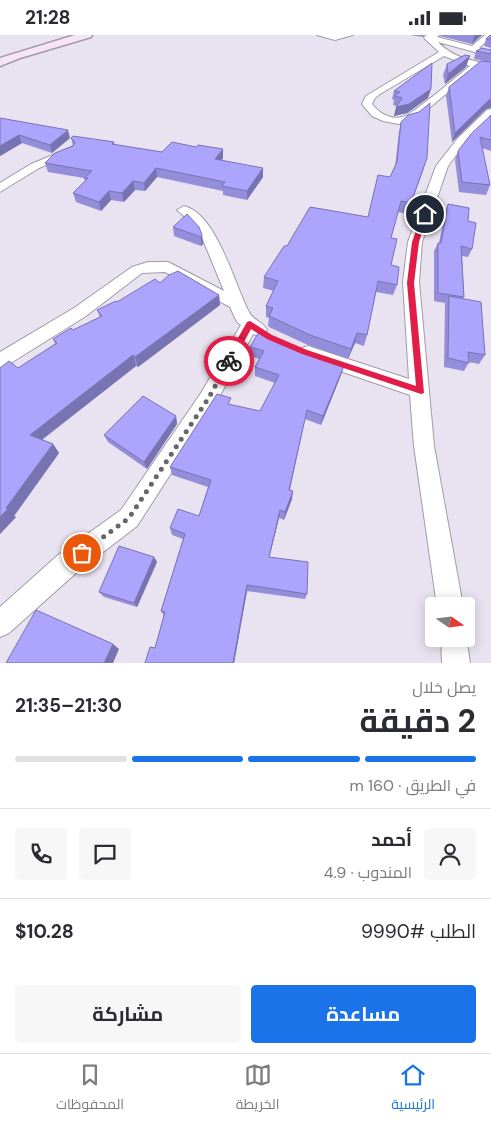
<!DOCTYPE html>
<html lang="ar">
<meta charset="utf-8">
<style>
body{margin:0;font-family:"DM Sans",Cairo,sans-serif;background:#f7f7f7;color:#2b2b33;direction:rtl;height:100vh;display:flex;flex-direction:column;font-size:19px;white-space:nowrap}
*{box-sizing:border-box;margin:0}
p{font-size:16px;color:#7c7c81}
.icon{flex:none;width:28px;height:28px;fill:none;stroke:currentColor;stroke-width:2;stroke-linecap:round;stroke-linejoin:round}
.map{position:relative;height:628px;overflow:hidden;direction:ltr}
.sheet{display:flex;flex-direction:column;background:#fff;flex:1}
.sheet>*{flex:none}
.needle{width:32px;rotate:104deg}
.fabs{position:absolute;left:425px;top:562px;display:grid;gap:10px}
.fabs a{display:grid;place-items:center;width:50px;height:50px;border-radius:5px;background:#fff;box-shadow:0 2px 12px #0003;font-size:25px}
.pin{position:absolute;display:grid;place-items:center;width:42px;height:42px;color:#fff;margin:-21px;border:2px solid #fff;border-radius:50%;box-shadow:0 1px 5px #0007}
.courier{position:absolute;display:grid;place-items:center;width:50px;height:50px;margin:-25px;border:4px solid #e11d48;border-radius:50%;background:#fff;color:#222;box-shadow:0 1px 6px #0007}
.overview em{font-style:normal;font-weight:700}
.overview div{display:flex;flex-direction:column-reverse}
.overview{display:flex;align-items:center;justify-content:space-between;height:85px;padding:0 15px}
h1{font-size:32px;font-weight:700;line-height:38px}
.bar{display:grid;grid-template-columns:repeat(4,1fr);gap:8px 5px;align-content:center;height:60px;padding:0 15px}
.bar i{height:6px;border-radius:4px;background:#e1e1e2}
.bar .on{background:#1a73e8}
.bar p{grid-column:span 4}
.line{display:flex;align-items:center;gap:12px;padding:0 15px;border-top:1px solid #e1e1e2}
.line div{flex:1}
.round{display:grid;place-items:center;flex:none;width:52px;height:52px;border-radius:5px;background:#f7f7f7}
.cta{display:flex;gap:10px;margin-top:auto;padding:10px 15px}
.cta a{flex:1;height:58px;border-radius:5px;background:#1a73e8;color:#fff;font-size:20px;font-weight:700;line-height:58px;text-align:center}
.cta a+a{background:#f7f7f7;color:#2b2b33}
.status{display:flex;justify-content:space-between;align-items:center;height:35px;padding:0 25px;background:#fff;direction:ltr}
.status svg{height:14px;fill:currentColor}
.tabs{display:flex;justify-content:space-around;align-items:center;height:70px;border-top:1px solid #e1e1e2;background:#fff;font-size:14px;color:#7c7c81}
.tabs a{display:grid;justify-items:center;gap:2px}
.tabs .on{color:#1a73e8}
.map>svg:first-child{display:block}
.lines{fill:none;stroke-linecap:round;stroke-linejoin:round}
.minor-casing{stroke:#a19ba8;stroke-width:2}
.secondary-casing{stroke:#a19ba8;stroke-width:3}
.minor{fill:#fff;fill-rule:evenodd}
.secondary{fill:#f7e4f6;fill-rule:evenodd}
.wall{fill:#948dda}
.shaded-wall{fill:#7873b1}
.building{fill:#aca4fd;stroke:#7873b1}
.route{fill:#e11d48}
.done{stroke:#68646c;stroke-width:5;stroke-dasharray:0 9}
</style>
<div class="status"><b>21:28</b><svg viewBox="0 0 49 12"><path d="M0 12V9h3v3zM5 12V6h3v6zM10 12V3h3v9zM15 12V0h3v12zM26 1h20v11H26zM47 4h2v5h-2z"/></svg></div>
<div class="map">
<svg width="491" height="628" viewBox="0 0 491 628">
<rect width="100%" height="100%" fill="#e9e2f0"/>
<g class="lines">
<g class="minor-casing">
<g id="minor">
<polygon points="317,0 353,0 335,5"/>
<path d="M427 0H439L437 2 472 11 485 0H491V2L479 13 491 18V23L471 16 438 7C452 22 471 26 491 29V35L478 32 415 85 409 87 399 89 383 86 372 81 362 69 366 61 439 17 425 4 424 2ZM444 21 470 31C458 40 413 80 402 82 390 85 379 78 372 69L375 63 380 59Z"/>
<polygon points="491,74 491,83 466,107 448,131 422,207 419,247 434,411 463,571 437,571 414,411 410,360 302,323 299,318 302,313 308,311 409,344 403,247 408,207 436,131 458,103 487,75"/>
<polygon points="70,113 74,114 76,116 74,118 39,133 0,157 0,148 31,129"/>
<path d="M184 171C217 179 234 249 249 277 253 285 263 287 267 295L265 299 259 301 253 299 215 370 137 491 76 538 9 598 0 602V572L58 520 121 475 201 358 241 290 237 287 230 272 165 237 142 238 86 281 6 331 0 333V317L74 273 132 232 148 227H168L224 256 201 200 193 189 177 175Z"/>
<polygon points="466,601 470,628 442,628 441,604 466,604"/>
</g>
</g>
<g class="secondary-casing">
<polygon id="secondary" points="75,0 92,0 91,2 20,23 0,31 0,23"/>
</g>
<use href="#minor" class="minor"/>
<use href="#secondary" class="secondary"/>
</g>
<g class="wall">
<polygon points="410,0 424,0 423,2"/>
<polygon points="440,0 482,0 472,9 440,1"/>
<polygon points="491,0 491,73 486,74 452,107 446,61 449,52 489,27 474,24 476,16 490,15 491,13 484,11 486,4"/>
<polygon points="447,29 466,32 445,49 443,40"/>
<polygon points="394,56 428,63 407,78 394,81 397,71 393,70 394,65 392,64"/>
<polygon points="491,80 491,116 482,113 490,150 486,160 459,157 455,125 458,116"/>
<polygon points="0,83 70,103 52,118 22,108 0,121"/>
<polygon points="401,87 424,133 407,179 398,177 391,203 391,230 397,250 393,260 376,257 367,300 364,311 355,308 348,324 308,310 271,293 268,291 269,283 266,282 266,271 274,256 263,253 264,242 287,211 368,182 390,142 395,132 399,97"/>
<polygon points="71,103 114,107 115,110 162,117 223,123 222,125 263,142 247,165 223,160 223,156 157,142 145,156 135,155 124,167 111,165 101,176 76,167 73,158 85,146 84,143 48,137 45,128 73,110"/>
<polygon points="448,169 468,186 472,214 468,222 462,221 464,262 463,263 485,320 479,329 469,327 464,336 444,332 445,270 445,268 434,266 434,216 438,208 439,208 445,177"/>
<polygon points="173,192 202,200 203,209 201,211 174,201"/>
<polygon points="160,248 219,260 220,270 138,332 136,331 42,405 53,409 59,418 14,481 16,482 0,499 0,333 18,333 55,309 53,304 73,295 100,282 97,275"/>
<polygon points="289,310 344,331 341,340 321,390 305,384 290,455 292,464 284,485 279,483 269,522 307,559 305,564 247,556 234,628 145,628 155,613 164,581 161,576 183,504 172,500 170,493 199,481 208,452 172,440 170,432 231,370 260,376 275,348 255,341 255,332 259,324 250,321 250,312"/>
<polygon points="176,381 177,389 147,434 108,407 104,400"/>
<polygon points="154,522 157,527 137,572 104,562 99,557"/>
</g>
<g class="shaded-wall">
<polygon points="475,0 482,0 472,9 474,1"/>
<polygon points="470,21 466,32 445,49 448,39"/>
<polygon points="431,54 428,63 407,78 394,81 396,72"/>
<polygon points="491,64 491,72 486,74 452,107 455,98 489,65"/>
<polygon points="68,95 70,103 52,118 50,110"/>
<polygon points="19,100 22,108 0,121 0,111"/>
<polygon points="223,114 223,123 216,132 215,124"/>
<polygon points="156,133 157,142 145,156 144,148"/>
<polygon points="263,133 263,142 247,165 247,156"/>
<polygon points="133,146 135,155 124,167 122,158"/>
<polygon points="109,156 111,165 101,176 99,167"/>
<polygon points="202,200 203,209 201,211 201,202"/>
<polygon points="219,260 220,270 138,332 135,322"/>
<polygon points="357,298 355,308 348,324 351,314"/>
<polygon points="133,320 136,331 36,409 30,400"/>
<polygon points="344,331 341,340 321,390 323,381"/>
<polygon points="176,381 177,389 147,434 144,427"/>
<polygon points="53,409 59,418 14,481 16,482 0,499 0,482"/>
<polygon points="293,456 292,464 284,485 285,477"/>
<polygon points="280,475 279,483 268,528 269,522"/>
<polygon points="154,522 157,527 137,572 134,568"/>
<polygon points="247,550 247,556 234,628 233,628"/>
<polygon points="113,609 119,614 113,628 104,628"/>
</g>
<g class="building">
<polygon points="490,0 491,0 491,4 486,4"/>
<polygon points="482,13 491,15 491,19 476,16"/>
<polygon points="465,20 470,21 448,39 447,29"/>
<polygon points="481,26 491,27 491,64 489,65 455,98 449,52"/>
<polygon points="432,28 431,54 409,69 396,72 402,63 395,61 400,57 394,56"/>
<polygon points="430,68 427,123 411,168 401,166 391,203 397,204 391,230 399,232 397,250 378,246 367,300 357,298 351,314 310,300 269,281 273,273 266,271 278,246 264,242 284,211 287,211 310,172 368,182 378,140 390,142 397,127 401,87 408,80 419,77"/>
<polygon points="491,80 491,105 480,102 490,150 462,147 458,116 471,99"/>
<polygon points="0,83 68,95 50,110 19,100 0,111"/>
<polygon points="73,101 114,107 112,109 162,117 172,107 196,112 198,110 223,114 215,124 263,133 247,156 222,151 225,147 156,133 144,148 133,146 122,158 109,156 99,167 73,158 88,143 84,143 92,136 45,128 55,118 73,111 75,107 71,103"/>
<polygon points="448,169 469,173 468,186 476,188 472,214 461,211 464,262 438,258 438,208 441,208"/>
<polygon points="187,179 199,192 202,200 201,202 173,192"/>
<polygon points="178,236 219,260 135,322 133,320 30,400 53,409 6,473 8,474 0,482 0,333 9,326 18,333 57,308 53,304 71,293 73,295 102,281 97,275 116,266 117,267 155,244 160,248 169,240"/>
<polygon points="449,261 481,267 485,320 468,317 469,328 448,323"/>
<polygon points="260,295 289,310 344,331 323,381 307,375 289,455 293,456 285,477 280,475 269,522 308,527 307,559 247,550 233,628 145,628 150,612 155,613 165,577 161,576 185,499 170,493 178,474 199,481 211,445 170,432 217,359 231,363 228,369 260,376 279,340 255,332 264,316 250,312"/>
<polygon points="143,361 176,381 144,427 104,400"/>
<polygon points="119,511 154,522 134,568 99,557"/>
<polygon points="36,575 113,609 104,628 6,628"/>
</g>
<polygon class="route" points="425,177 428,179 419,207 414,248 424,358 421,359 302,319 267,304 251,294 232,329 226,329 226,324 247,287 250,286 272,300 307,315 416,351 407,248 412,207 422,179"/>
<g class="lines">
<polyline class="done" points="82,518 129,483 208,364 229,326"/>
</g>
</svg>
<div class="fabs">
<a><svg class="needle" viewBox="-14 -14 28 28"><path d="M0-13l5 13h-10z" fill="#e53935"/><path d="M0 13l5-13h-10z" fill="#7c7c81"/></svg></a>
</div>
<div class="pin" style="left:82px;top:518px;background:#ea580c"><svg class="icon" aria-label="bag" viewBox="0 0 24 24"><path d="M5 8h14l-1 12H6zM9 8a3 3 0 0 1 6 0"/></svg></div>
<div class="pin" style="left:425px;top:179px;background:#1f2937"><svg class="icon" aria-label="home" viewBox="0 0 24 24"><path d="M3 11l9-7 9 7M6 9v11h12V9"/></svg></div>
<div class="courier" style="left:229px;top:326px"><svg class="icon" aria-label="bike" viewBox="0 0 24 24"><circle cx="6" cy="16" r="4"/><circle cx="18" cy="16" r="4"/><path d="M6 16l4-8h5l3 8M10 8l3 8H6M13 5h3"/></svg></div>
</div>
<section class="sheet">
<div class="overview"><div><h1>2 دقيقة</h1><p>يصل خلال</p></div><em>21:30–21:35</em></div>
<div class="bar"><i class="on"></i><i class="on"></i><i class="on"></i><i></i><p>في الطريق · 160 m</p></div>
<div class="line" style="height:90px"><a class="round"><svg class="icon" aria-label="person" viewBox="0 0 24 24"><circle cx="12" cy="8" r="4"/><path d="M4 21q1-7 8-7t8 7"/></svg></a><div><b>أحمد</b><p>المندوب · 4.9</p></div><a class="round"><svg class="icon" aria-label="chat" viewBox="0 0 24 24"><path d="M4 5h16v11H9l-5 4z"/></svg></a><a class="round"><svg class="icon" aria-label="phone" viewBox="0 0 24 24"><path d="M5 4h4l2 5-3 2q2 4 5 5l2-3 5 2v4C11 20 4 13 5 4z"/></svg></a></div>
<div class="line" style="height:65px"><div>الطلب #9990</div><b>$10.28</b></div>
<div class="cta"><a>مساعدة</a><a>مشاركة</a></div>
</section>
<nav class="tabs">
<a class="on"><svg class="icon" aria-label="home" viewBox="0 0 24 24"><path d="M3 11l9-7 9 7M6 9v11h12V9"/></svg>الرئيسية</a>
<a><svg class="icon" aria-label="map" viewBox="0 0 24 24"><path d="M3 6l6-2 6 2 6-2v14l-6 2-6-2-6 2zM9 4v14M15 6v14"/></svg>الخريطة</a>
<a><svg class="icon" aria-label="saved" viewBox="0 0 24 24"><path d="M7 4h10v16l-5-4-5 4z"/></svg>المحفوظات</a>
</nav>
